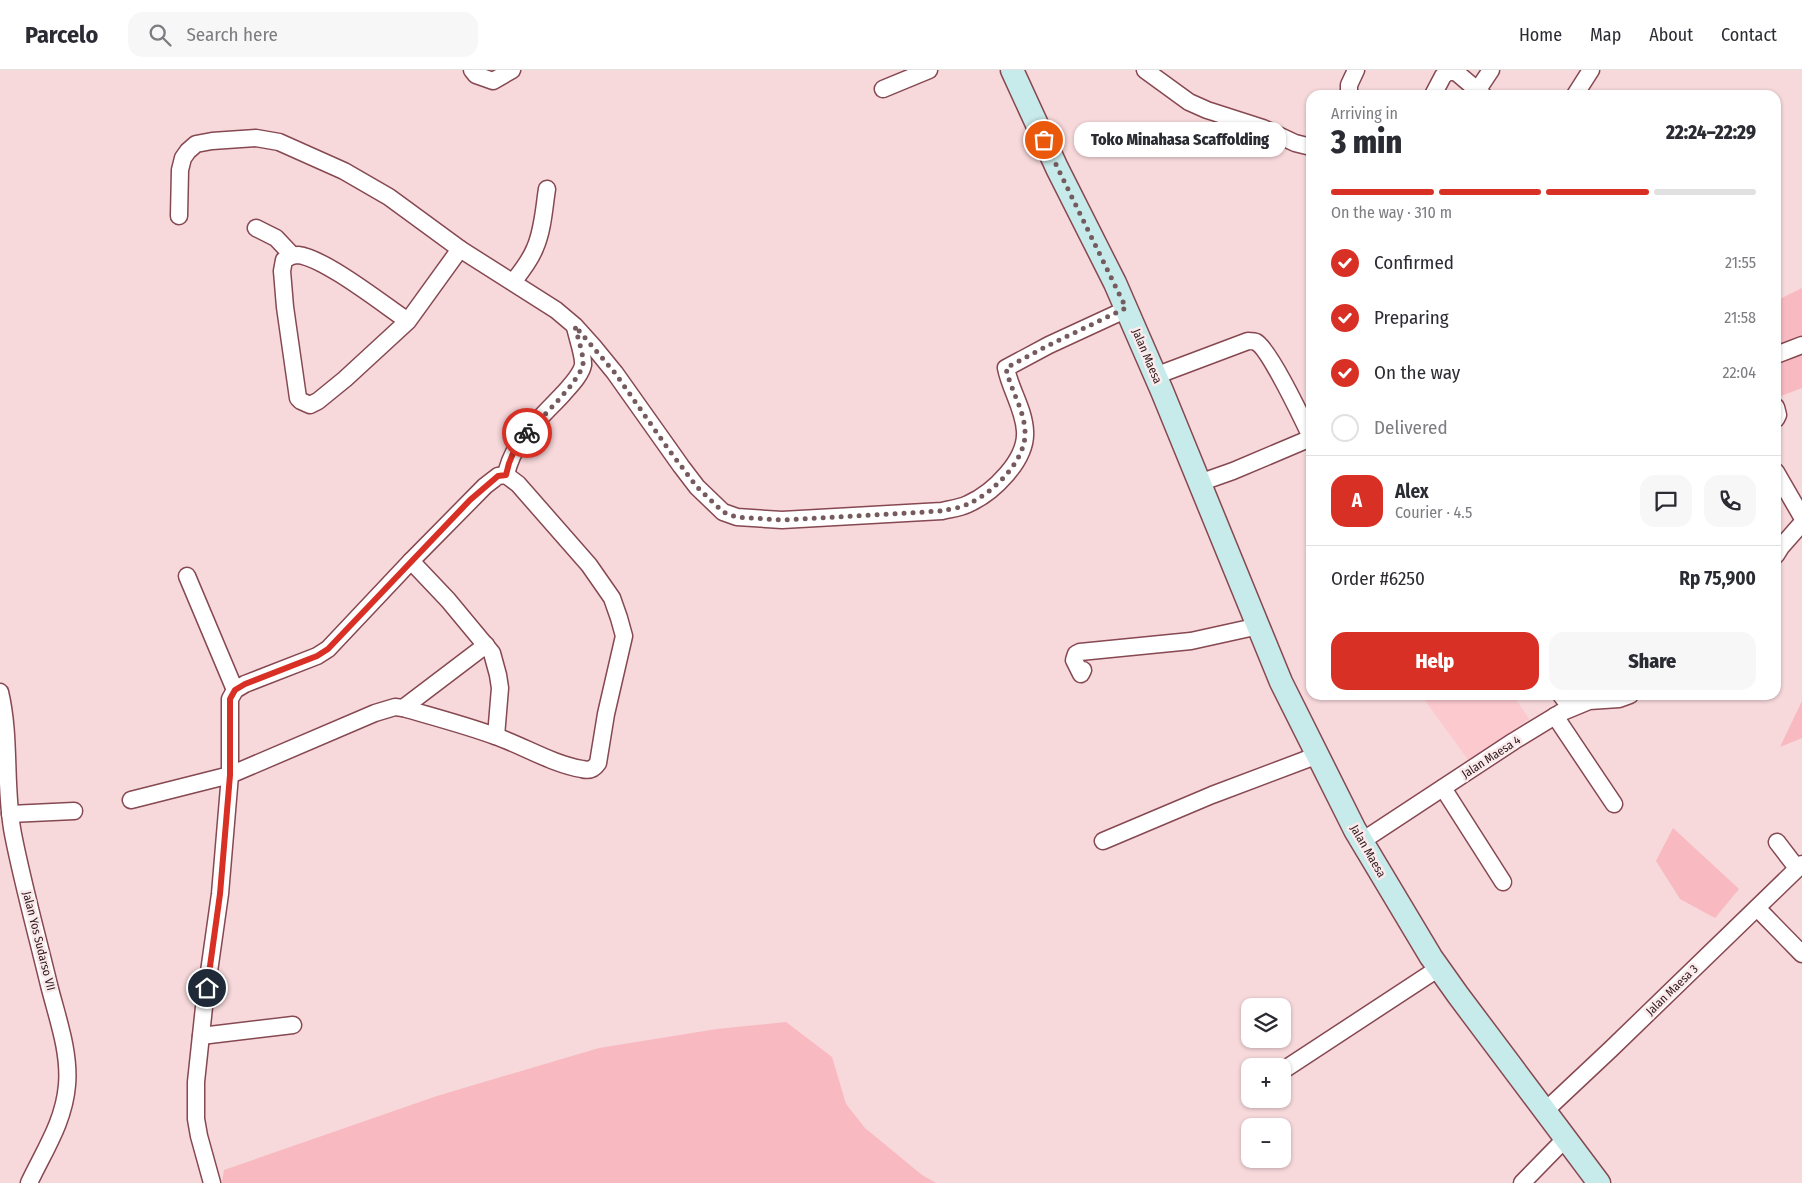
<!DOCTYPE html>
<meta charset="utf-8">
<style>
body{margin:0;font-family:"Fira Sans Condensed",sans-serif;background:#f7f7f7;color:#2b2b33;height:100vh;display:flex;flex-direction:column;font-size:19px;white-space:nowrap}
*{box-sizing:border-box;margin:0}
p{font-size:16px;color:#7c7c81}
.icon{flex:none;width:28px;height:28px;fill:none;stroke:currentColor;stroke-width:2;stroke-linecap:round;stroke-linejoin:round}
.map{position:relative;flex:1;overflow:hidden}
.details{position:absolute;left:1306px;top:20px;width:475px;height:610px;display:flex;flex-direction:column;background:#fff;border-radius:15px;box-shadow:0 1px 4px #0004}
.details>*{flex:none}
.tools{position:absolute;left:1241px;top:928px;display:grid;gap:10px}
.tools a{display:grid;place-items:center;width:50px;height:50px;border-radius:10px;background:#fff;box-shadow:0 1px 4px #0004;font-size:25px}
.pin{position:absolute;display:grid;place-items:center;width:42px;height:42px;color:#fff;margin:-21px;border:2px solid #fff;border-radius:50%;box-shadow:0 1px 5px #0007}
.courier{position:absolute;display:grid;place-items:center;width:50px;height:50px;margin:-25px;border:4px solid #d93025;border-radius:50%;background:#fff;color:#222;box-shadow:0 1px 6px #0007}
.bubble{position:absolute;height:35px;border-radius:15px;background:#fff;box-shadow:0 1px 4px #0004;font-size:16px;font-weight:800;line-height:35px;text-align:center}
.headline em{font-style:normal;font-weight:800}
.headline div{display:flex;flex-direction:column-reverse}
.headline{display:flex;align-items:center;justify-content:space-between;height:85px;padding:0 25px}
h1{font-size:32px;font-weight:800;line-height:38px}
.bar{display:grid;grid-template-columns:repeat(4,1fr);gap:8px 5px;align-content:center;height:60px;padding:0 25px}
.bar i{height:6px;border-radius:4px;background:#e1e1e2}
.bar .on{background:#d93025}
.bar p{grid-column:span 4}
.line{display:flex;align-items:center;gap:12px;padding:0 25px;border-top:1px solid #e1e1e2}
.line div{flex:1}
.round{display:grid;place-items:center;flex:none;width:52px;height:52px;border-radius:15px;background:#f7f7f7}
ol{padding:0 25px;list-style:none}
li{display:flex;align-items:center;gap:15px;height:55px}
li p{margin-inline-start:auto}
li .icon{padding:5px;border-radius:50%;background:#d93025;color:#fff;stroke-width:4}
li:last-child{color:#7c7c81}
li i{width:28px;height:28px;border:2px solid #e1e1e2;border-radius:50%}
.action{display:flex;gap:10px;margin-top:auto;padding:10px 25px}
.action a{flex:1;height:58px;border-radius:15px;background:#d93025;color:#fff;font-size:20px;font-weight:800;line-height:58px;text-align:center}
.action a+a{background:#f7f7f7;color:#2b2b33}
header{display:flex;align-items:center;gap:30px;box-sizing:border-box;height:70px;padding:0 25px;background:#fff;border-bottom:1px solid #e1e1e2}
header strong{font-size:24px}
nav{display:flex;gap:28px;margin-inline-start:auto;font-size:18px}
.search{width:350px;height:45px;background:#f7f7f7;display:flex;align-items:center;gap:12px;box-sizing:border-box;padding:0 18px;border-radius:15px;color:#7c7c81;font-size:19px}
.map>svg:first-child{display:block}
.built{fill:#fbc9ce}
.green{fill:#f8b9c0}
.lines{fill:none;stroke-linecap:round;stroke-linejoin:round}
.street-casing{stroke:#864851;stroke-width:19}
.secondary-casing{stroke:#864851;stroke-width:25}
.street{stroke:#fff;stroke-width:16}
.secondary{stroke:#c7ebea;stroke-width:22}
.done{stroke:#765b5e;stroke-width:5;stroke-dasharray:0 9}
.route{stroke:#d93025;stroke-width:6}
.labels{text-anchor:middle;stroke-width:5;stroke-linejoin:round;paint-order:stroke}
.street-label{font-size:12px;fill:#31171b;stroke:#f9eaeb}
</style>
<header>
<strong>Parcelo</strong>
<div class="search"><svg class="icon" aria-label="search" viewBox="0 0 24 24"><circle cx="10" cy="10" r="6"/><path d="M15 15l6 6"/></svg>Search here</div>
<nav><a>Home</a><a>Map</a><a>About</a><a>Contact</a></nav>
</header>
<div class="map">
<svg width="1802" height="1113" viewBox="0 0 1802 1113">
<rect width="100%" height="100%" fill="#f7d8db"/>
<polygon class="built" points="1421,625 1513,625 1529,649 1469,691"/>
<g class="green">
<polygon points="1802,218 1802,318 1776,328 1776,231"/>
<polygon points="1802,631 1802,668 1780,677"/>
<polygon points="1673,758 1739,819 1715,848 1680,829 1656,791"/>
<polygon points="786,952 832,987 846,1034 865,1058 922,1105 936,1113 222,1113 224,1100 437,1026 599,978 717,959"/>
</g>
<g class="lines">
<g class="street-casing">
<g id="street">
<polyline points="472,0 476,5 493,11 512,0"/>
<polyline points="1145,0 1189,32 1207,40 1263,58 1295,73 1311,77"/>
<polyline points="883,19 929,0"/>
<polyline points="1477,21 1491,0"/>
<polyline points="1349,25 1349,15 1356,0"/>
<polyline points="1433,25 1443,6 1449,1 1457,3 1483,25"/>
<polyline points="1575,25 1591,0"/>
<path d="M179 146 180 100 183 88 188 81 196 74 212 71 256 68 279 72 344 101 389 127 460 179 556 240 575 256 593 276 615 303 681 396 697 417 723 442 737 447 782 450 942 441C950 439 960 438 968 434 993 423 1027 390 1025 361 1024 339 1010 319 1006 298L1049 275 1127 239"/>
<polyline points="256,158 276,168 292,185"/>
<path d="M513 212C521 202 530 191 535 178 543 160 544 138 547 119"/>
<path d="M408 251C384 235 325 188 298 185 292 185 289 187 284 190L282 201 285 237 298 328 301 331 310 335 318 331 345 309 408 251 460 179"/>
<polyline points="1776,285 1802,275"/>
<path d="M1155 306 1248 271C1250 271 1254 271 1256 272 1269 278 1303 350 1311 367"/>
<polyline points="1776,337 1778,345 1776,349"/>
<polyline points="1776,402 1802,447"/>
<path d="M506 405C513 370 540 349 563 324 570 316 581 305 583 295 584 286 577 267 575 257"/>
<polyline points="1199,413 1233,401 1311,368"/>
<polyline points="1776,485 1781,477 1802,453"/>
<polyline points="187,506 235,620"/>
<polyline points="1083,600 1081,604 1074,590 1076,584 1080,582 1191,571 1259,556"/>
<path d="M0 622C11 668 4 718 13 764 23 815 37 865 49 915 57 947 70 982 67 1015 64 1052 44 1081 29 1113"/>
<polyline points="1561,625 1571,638"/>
<path d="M403 638C434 647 465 655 495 666 524 676 552 694 582 699 589 701 594 699 598 693L606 644 624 566 619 548 612 528 589 495 518 414 506 405 498 406 485 416 411 491"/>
<polyline points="1555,646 1614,734"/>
<polyline points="1443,718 1503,812"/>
<polyline points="131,730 230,705 375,643 395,637 403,638 486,575"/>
<polyline points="10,744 74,741"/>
<polyline points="1103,771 1212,725 1318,685"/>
<polyline points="1362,771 1514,671 1560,643 1589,631 1619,629 1630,625"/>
<polyline points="1777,772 1797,798"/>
<polyline points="1757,838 1802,884"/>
<polyline points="201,966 293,955"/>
<polyline points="1282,1001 1439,898"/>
<polyline points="1545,1041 1611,979 1802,794"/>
<polyline points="212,1113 199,1066 196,1049 196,1012 204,937 220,824 230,705 230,629 235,620 245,614 317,586 328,579 411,491 448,530 492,583 498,605 500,618 496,666"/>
<polyline points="1522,1113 1565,1069"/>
</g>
</g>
<g class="secondary-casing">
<polyline id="secondary" points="1012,0 1057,98 1115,213 1162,321 1281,612 1355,760 1431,887 1458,925 1599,1113"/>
</g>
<use href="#street" class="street"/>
<use href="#secondary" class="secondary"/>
</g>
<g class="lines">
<path class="done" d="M527 363C539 350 581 310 583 294 584 285 577 266 575 256L615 303 669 380 697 417 723 442 736 447 782 450 942 441C950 439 960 438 968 434 993 423 1027 390 1025 361 1024 339 1010 319 1006 298L1049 275 1126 238 1044 70"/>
<path class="route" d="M207 918 220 824 230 705V629L235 620 245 614 317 586 328 579 470 430 498 406 506 405C509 388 516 375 527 363"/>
</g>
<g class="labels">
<g class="street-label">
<text transform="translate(1147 286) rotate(67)" y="4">Jalan Maesa</text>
<text transform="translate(1491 687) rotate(-33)" y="4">Jalan Maesa 4</text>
<text transform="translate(1368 781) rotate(60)" y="4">Jalan Maesa</text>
<text transform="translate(39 871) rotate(76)" y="4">Jalan Yos Sudarso VII</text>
<text transform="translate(1672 920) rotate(-44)" y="4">Jalan Maesa 3</text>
</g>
</g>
</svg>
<div class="tools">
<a><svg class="icon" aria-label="layers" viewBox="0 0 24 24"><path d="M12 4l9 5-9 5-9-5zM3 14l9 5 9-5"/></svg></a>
<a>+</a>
<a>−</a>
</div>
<div class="pin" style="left:1044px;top:70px;background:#ea580c"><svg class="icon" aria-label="bag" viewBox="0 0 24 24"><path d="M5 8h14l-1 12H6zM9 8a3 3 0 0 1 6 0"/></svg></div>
<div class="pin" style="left:207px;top:918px;background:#1f2937"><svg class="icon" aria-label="home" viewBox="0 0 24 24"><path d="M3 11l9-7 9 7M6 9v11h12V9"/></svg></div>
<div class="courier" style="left:527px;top:363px"><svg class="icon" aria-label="bike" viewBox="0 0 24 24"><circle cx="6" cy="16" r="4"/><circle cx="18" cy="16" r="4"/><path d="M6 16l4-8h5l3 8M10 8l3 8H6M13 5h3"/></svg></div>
<div class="bubble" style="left:1074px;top:52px;width:212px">Toko Minahasa Scaffolding</div>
<section class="details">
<div class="headline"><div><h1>3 min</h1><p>Arriving in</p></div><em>22:24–22:29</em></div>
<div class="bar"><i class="on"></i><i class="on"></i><i class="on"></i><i></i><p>On the way · 310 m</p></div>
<ol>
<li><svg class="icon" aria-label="check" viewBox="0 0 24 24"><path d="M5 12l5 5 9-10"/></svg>Confirmed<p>21:55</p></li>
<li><svg class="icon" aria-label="check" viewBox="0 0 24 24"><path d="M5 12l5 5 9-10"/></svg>Preparing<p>21:58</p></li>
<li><svg class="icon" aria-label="check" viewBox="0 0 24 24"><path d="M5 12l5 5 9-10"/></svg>On the way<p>22:04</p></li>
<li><i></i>Delivered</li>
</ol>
<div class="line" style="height:90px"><b class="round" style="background:#d93025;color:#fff">A</b><div><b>Alex</b><p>Courier · 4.5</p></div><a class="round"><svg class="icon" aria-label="chat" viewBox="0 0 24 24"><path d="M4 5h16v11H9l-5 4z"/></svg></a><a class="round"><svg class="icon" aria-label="phone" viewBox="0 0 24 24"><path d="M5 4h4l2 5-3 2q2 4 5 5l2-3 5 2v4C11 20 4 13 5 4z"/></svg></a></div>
<div class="line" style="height:65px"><div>Order #6250</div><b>Rp 75,900</b></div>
<div class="action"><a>Help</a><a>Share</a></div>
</section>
</div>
